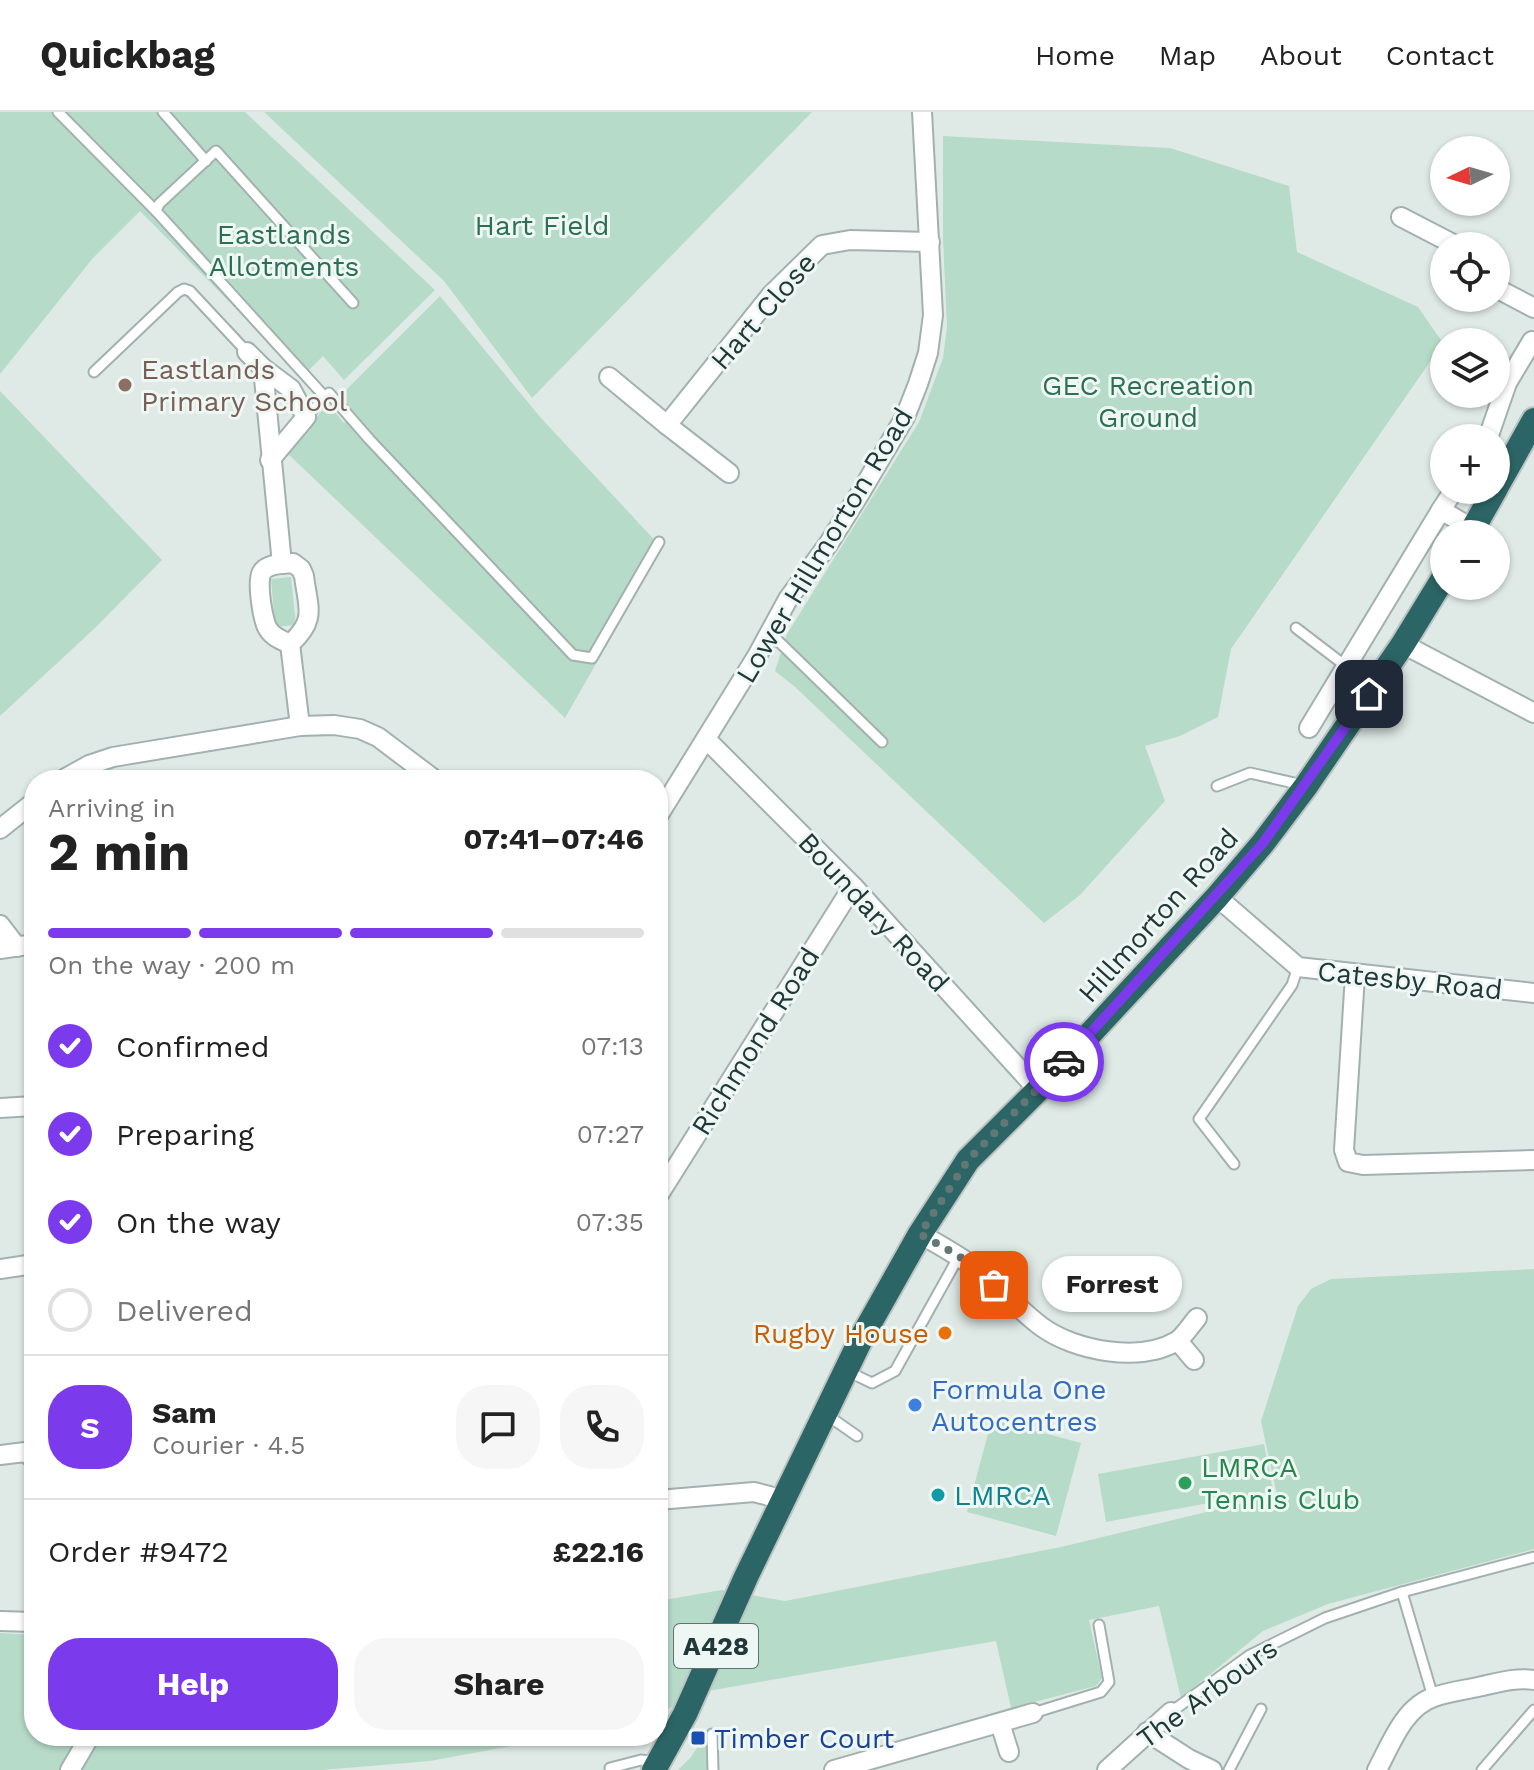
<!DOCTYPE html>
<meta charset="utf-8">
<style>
body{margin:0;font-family:"Work Sans",sans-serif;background:#f6f6f6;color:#222;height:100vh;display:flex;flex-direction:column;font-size:30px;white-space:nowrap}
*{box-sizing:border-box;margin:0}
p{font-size:26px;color:#767676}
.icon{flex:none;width:44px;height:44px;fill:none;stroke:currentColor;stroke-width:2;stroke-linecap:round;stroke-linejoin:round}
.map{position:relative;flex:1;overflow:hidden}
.details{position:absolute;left:24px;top:658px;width:644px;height:976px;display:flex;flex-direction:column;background:#fff;border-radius:32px;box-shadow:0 2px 6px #0004}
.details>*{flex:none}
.needle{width:52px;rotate:265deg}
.buttons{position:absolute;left:1430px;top:24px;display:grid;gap:16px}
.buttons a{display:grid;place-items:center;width:80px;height:80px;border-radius:50%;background:#fff;box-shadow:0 2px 6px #0004;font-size:40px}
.pin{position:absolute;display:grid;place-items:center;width:68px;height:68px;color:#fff;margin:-34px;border-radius:16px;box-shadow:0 4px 12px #0006}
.courier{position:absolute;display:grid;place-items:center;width:80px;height:80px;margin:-40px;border:6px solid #7c3aed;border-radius:50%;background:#fff;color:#222;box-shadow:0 2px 10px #0007}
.bubble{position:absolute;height:56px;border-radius:28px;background:#fff;box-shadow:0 2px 6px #0004;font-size:26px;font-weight:700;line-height:56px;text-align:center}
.head em{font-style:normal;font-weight:700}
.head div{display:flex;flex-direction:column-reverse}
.head{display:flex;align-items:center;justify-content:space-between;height:136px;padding:0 24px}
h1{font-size:52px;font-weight:700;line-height:60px}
.bar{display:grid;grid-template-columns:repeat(4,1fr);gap:12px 8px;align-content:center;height:96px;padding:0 24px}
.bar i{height:10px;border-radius:6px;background:#e0e0e0}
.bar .selected{background:#7c3aed}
.bar p{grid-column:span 4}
.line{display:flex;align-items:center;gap:20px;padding:0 24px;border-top:2px solid #e0e0e0}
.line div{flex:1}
.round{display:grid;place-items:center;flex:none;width:84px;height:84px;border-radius:32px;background:#f6f6f6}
ol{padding:0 24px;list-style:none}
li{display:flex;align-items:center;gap:24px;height:88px}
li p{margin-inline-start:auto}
li .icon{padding:8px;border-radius:50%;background:#7c3aed;color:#fff;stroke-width:4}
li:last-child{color:#767676}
li i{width:44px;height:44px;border:4px solid #e0e0e0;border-radius:50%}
.button{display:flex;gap:16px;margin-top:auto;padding:16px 24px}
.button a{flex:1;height:92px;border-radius:32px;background:#7c3aed;color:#fff;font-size:32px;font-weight:700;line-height:92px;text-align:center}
.button a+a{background:#f6f6f6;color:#222}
header{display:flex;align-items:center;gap:48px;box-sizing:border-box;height:112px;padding:0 40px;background:#fff;border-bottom:2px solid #e0e0e0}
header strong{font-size:38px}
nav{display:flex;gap:44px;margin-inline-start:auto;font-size:28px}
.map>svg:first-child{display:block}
.green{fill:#b7dbc9}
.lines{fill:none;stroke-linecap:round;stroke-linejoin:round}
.lane-casing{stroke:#a2b1af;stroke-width:13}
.street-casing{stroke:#a2b1af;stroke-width:22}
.highway-casing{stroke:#bcc4c3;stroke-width:28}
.lane{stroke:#fff;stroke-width:9}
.street{stroke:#fff;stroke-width:18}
.highway{stroke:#2c6565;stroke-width:24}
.done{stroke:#637775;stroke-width:8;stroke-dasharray:0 14.4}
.route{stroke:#7c3aed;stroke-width:10}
.education-dot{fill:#8d6e63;stroke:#eff7f4;stroke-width:3}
.food-dot{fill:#e8710a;stroke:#eff7f4;stroke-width:3}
.shop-dot{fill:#3f7fe0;stroke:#eff7f4;stroke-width:3}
.leisure-dot{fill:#2e9e5b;stroke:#eff7f4;stroke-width:3}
.culture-dot{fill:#0f9aa8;stroke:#eff7f4;stroke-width:3}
.transit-dot{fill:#1a4fb4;stroke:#eff7f4;stroke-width:3}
.labels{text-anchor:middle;stroke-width:6;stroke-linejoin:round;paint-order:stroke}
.shield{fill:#eff7f4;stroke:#5e7270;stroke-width:2}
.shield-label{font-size:26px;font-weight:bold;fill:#203938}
.park-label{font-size:28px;fill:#2b7054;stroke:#eff7f4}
.street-label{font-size:28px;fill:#203938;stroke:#eff7f4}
.education-label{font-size:28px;fill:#785e54;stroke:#eff7f4;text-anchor:start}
.food-label{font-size:28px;fill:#c56008;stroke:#eff7f4;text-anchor:end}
.shop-label{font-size:28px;fill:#366cbe;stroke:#eff7f4;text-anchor:start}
.leisure-label{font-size:28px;fill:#27864d;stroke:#eff7f4;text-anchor:start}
.culture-label{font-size:28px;fill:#0d838f;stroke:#eff7f4;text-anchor:start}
.transit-label{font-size:28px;fill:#164399;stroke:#eff7f4;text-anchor:start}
</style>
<header>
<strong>Quickbag</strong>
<nav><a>Home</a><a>Map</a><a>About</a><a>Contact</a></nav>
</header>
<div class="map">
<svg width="1534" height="1658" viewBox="0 0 1534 1658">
<rect width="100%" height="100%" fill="#dfeae7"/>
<g class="green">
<polygon points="0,0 245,0 435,178 344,268 323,244 308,259 267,212 259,220 140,99 93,146 0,262"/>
<polygon points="264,0 812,0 532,286 444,169"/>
<polygon points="943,24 1170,36 1289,74 1297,140 1418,195 1443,231 1231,537 1218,605 1180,624 1145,634 1165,689 1080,783 1044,811 794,574 775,559 787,522 919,310 943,246 947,214 943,128"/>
<polygon points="440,184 541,306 662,436 565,606 286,340 328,292 344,311 353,302 340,284"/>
<polygon points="0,279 162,448 95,516 0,604"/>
<polygon points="291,465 296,513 275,515 271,467"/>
<polygon points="1534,1157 1534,1437 1328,1492 1263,1519 1181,1586 1159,1494 1089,1508 1102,1566 1096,1574 1011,1596 996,1529 702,1580 658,1602 658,1489 722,1478 785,1489 1061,1435 1277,1383 1261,1309 1298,1194 1311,1177 1331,1167"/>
<polygon points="992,1307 1081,1331 1056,1424 967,1400"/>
<polygon points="1264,1332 1273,1379 1106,1410 1098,1362"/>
<polygon points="0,1521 34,1523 34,1624 565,1624 430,1649 322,1658 0,1658"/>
<polygon points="707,1620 709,1658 678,1658 691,1645"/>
</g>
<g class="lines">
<g class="lane-casing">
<g id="lane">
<polyline points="58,0 156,99"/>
<polyline points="163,0 206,49"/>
<polyline points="94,260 178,180 184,177 190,179 247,240"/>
<polyline points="325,285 156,99 159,92 216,39 353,191"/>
<polyline points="306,305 329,281 369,327 573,543 592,546 659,430"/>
<polyline points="1296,516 1347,555"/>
<polyline points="770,521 882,630"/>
<polyline points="1217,674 1250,661 1303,673"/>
<polyline points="1234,1052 1199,1007 1292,873 1298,855"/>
<polyline points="847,1259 872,1271 895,1259 959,1144"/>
<polyline points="827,1303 857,1324"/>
<polyline points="1433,1585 1402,1480 1534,1445"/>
<polyline points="1171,1600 1250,1543 1325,1506 1402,1480"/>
<polyline points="1033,1601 1101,1580 1109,1570 1099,1513"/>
<polyline points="712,1622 713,1658"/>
<polyline points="610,1656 641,1648 658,1650"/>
<polyline points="1229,1658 1261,1597"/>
<polyline points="1482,1658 1534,1598"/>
</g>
</g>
<g class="street-casing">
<g id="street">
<polyline points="1401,105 1457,134"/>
<polyline points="1496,176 1534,196"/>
<polyline points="247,240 263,256 282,452"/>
<polyline points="263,256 291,277 306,305 270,348"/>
<polyline points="609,265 667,313"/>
<polyline points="1488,326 1507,271 1532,229"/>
<polyline points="729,361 667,313 772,182 822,133 850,128 930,130"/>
<polyline points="1454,378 1441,398 1473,417"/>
<path d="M293 451 301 457 304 464C308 496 317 508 290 532 281 528 273 525 268 517 263 510 256 468 262 460 268 451 283 452 293 451Z"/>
<polyline points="290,532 300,614"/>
<polyline points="1403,532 1534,601"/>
<polyline points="1309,616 1441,398"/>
<polyline points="706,627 853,774 1038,978"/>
<polyline points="62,668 89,653 113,645 300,614 334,613 360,617 378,625 435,668"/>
<polyline points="658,704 757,544 788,487 829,431 859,383 905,305 918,272 928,241 933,203 922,0"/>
<polyline points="0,717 34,690"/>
<polyline points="1217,785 1298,855 1534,881"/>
<polyline points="0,813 17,835"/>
<polyline points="0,837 34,832"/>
<polyline points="1355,863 1344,1038 1348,1050 1363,1053 1534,1048"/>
<polyline points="0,996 34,994"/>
<polyline points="658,1084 853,774"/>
<path d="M920 1122C940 1133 960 1144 978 1158 1000 1176 1019 1198 1042 1215 1075 1239 1140 1251 1177 1229 1184 1224 1191 1213 1197 1206"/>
<polyline points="0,1157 34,1152"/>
<polyline points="1178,1229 1194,1248"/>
<polyline points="0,1343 25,1340 34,1347"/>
<polyline points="658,1388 754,1380 784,1388"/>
<polyline points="0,1509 34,1510"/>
<polyline points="1000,1611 1009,1640"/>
<polyline points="1147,1620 1189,1647 1212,1658"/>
<polyline points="70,1658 90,1624"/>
<polyline points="834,1658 1033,1601"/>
<polyline points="1107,1658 1171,1600"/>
<path d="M1377 1658C1391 1632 1404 1595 1434 1585 1448 1580 1464 1578 1478 1575 1497 1571 1515 1565 1534 1568"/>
</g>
</g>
<g class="highway-casing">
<g id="highway">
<polyline points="1496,376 1534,308"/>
<polyline points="1470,422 1495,378"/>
<polyline points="654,1658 685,1602 746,1465 862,1225 920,1122 968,1048 1038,978 1217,785 1263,731 1306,674 1403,532 1444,465"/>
</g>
</g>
<use href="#lane" class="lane"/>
<use href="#street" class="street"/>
<use href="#highway" class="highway"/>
</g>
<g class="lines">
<polyline class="done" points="994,1173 959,1144 920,1122 968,1048 1064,950"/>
<polyline class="route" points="1064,950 1263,731 1369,582"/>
</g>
<circle class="education-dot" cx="125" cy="273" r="8"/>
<circle class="food-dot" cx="945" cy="1221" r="8"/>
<circle class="shop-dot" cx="915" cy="1293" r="8"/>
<circle class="leisure-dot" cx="1185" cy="1371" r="8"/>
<circle class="culture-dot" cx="938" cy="1383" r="8"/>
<rect class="transit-dot" x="690" y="1618" width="16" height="16" rx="4"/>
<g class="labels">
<rect class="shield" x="674" y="1512" width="84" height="44" rx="6"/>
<g class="shield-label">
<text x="716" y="1543">A428</text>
</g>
<g class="park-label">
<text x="542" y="123">Hart Field</text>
<text x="284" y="132">Eastlands<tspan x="284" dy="32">Allotments</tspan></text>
<text x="1148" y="283">GEC Recreation<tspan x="1148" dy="32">Ground</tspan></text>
</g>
<g class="street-label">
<text transform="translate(763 199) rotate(-49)" y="10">Hart Close</text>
<text transform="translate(824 433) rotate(-59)" y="10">Lower Hillmorton Road</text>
<text transform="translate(874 800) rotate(47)" y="10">Boundary Road</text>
<text transform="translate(1158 803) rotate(-48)" y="10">Hillmorton Road</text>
<text transform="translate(1410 868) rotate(6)" y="10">Catesby Road</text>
<text transform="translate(755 929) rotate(-58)" y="10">Richmond Road</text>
<text transform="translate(1207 1581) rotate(-36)" y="10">The Arbours</text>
</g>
<g class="education-label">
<text x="141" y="267">Eastlands<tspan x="141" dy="32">Primary School</tspan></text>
</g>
<g class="food-label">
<text x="929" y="1231">Rugby House</text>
</g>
<g class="shop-label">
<text x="931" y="1287">Formula One<tspan x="931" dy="32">Autocentres</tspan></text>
</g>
<g class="leisure-label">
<text x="1201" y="1365">LMRCA<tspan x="1201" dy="32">Tennis Club</tspan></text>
</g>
<g class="culture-label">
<text x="954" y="1393">LMRCA</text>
</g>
<g class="transit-label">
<text x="714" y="1636">Timber Court</text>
</g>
</g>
</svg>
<div class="buttons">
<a><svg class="needle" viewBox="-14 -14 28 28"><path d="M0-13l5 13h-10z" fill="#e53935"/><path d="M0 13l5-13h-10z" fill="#767676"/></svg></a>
<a><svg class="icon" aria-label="locate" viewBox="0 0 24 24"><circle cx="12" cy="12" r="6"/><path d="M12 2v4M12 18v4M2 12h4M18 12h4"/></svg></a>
<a><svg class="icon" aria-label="layers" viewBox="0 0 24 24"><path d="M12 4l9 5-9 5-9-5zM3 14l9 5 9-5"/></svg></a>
<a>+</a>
<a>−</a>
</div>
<div class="pin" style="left:994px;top:1173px;background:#ea580c"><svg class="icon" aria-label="bag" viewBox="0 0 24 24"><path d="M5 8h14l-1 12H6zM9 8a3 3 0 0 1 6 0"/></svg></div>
<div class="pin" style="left:1369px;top:582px;background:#1f2937"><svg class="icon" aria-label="home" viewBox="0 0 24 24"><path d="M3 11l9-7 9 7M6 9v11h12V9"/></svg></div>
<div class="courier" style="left:1064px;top:950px"><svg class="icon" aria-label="car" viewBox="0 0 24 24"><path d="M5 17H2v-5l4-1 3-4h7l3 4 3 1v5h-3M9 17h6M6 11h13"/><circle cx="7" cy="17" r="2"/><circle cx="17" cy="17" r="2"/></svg></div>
<div class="bubble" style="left:1042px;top:1144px;width:140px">Forrest</div>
<section class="details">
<div class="head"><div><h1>2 min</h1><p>Arriving in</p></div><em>07:41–07:46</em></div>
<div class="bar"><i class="selected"></i><i class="selected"></i><i class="selected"></i><i></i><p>On the way · 200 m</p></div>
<ol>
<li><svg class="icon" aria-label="check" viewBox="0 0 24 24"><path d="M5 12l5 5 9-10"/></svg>Confirmed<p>07:13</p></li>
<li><svg class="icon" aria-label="check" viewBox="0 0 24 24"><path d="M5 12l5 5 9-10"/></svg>Preparing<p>07:27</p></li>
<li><svg class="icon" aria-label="check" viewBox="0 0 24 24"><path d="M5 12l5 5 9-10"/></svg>On the way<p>07:35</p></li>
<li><i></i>Delivered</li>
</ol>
<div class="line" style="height:144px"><b class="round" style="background:#7c3aed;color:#fff">S</b><div><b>Sam</b><p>Courier · 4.5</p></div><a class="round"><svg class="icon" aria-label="chat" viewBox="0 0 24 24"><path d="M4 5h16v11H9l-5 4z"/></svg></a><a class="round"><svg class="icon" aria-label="phone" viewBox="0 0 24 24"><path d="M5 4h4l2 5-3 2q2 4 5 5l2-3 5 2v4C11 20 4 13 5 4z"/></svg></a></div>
<div class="line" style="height:104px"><div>Order #9472</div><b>£22.16</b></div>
<div class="button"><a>Help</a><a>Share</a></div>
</section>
</div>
